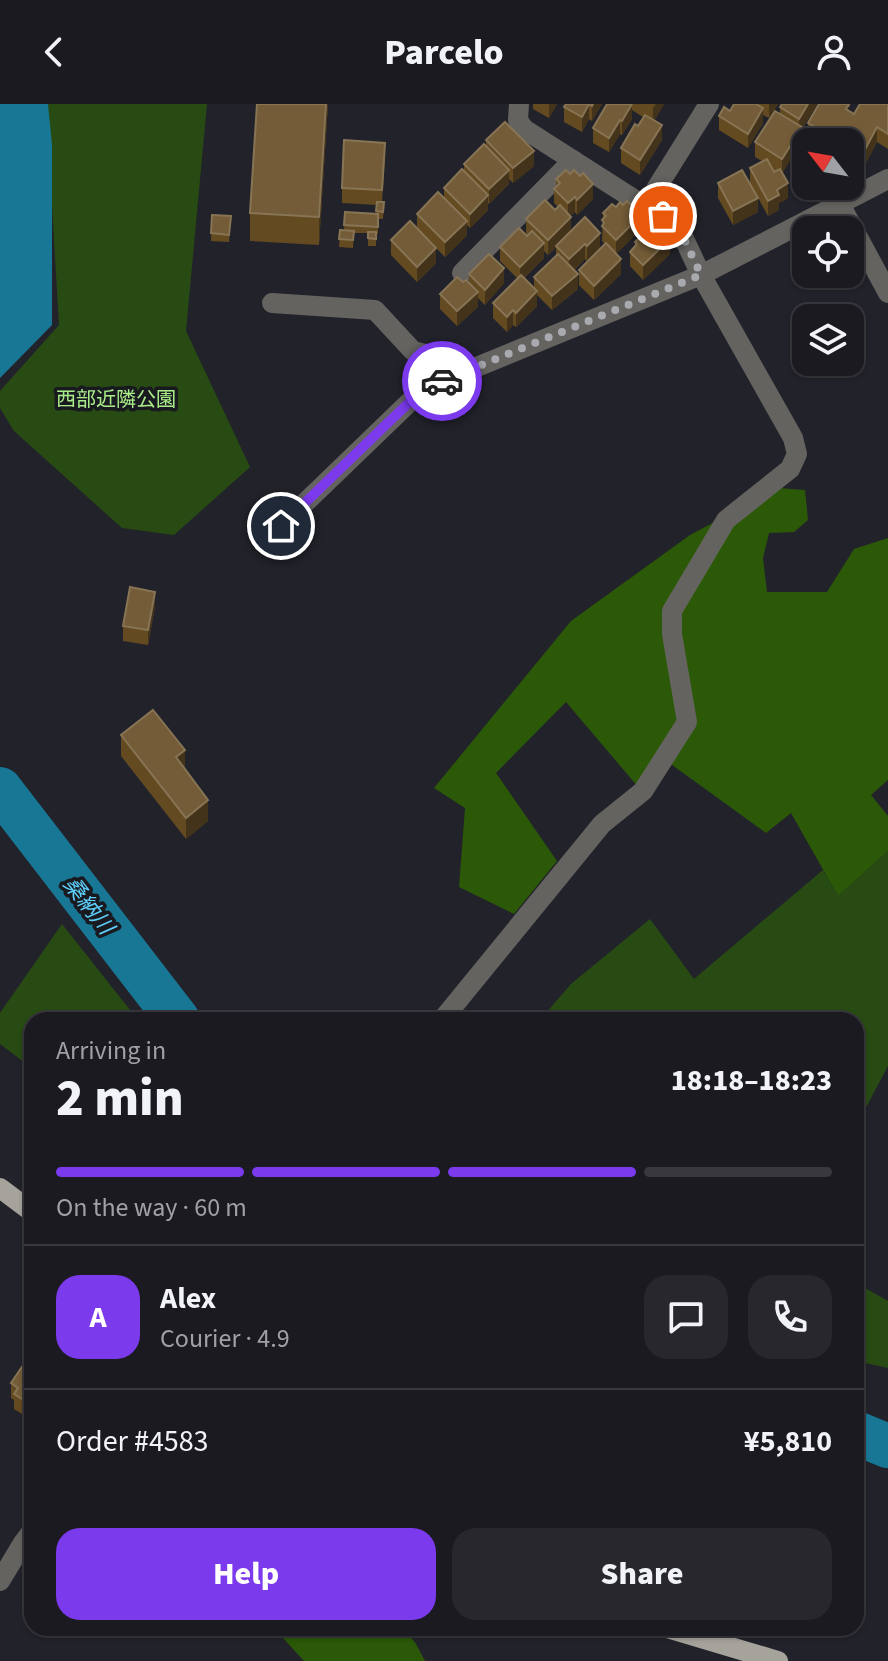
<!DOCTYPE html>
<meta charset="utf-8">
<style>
body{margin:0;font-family:"Source Sans 3","Noto Sans JP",sans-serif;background:#27272d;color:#f1f3f6;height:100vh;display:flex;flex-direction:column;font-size:30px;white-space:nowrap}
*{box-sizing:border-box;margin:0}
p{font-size:26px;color:#9fa1a5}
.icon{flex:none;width:44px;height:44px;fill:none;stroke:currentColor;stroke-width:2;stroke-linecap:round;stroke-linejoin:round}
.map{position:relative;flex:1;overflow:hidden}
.panel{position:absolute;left:24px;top:908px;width:840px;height:624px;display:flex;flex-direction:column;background:#1a1a20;border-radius:24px;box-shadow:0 2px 6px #0004,0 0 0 2px #38383e}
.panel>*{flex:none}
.needle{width:52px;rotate:301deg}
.buttons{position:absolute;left:792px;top:24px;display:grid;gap:16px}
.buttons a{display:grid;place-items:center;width:72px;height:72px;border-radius:16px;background:#1a1a20;box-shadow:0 2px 6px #0004,0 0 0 2px #38383e;font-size:40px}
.pin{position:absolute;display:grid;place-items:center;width:68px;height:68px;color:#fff;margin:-34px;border:4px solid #fff;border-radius:50%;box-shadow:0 2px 8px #0007}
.courier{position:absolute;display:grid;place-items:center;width:80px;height:80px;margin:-40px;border:6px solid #7c3aed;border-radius:50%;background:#fff;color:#222;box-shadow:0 2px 10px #0007}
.overview em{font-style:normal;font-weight:800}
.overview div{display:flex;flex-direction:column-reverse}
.overview{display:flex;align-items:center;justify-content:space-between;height:136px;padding:0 32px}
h1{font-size:52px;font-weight:800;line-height:60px}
.bar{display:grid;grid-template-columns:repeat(4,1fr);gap:12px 8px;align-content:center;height:96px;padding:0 32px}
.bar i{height:10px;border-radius:6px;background:#38383e}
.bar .on{background:#7c3aed}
.bar p{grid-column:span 4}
.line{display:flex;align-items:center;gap:20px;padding:0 32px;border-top:2px solid #38383e}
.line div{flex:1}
.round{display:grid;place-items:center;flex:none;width:84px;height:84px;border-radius:24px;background:#27272d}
.cta{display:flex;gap:16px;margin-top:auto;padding:16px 32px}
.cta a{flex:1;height:92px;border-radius:24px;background:#7c3aed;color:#fff;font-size:32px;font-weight:800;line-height:92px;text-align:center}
.cta a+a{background:#27272d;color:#f1f3f6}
header{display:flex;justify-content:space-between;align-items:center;height:104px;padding:0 32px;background:#1a1a20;font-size:36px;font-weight:800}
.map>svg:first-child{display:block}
.green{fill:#284b13}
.forest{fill:#2b5908}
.water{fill:#187795}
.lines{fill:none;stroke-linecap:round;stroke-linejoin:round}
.river{stroke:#187795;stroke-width:44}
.minor{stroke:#656360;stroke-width:20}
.primary{stroke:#a6a29c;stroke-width:20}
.wall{fill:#644a20;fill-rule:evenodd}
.shaded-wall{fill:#43331a}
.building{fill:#735c37;stroke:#877455;stroke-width:2}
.done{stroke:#a9aaaf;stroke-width:8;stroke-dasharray:0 14.4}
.route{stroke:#7c3aed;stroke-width:10}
.labels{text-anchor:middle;stroke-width:7;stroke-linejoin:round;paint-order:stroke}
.park-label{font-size:20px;fill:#a9ec88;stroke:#181a20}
.water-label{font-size:22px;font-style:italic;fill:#5dcff9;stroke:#181a20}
</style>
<header><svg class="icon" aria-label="back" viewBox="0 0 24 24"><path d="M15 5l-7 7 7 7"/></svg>Parcelo<svg class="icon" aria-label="person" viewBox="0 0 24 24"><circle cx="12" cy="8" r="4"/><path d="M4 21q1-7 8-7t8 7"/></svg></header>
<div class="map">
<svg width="888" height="1557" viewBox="0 0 888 1557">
<rect width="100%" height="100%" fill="#22232a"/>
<g class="green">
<polygon points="46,0 207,0 186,227 250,363 174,431 122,424 14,327 0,304 0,287 59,221"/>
<polygon points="888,747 888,962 856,1022 856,916 540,916 571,880 650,815 694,875 823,766 838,792"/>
<polygon points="62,820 138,916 32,916 32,964 0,940 0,909"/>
<polygon points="856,1179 888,1197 888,1264 856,1257"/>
</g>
<g class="forest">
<polygon points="778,384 805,386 808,416 794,428 769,429 763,454 767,488 827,488 854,445 888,434 888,676 871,691 888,712 888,747 838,792 791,709 766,729 668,658 695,614 677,527 680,507 732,422"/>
<polygon points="722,414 669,506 680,617 639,684 566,598 496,669 557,757 514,810 459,783 465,704 434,684 571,517 690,431"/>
<polygon points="274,1524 404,1524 416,1540 425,1557 304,1557"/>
</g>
<polygon class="water" points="0,0 48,0 52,41 52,221 0,274"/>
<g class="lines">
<g class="river">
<polyline points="0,685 178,916"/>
<polyline points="856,1329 888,1342"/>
</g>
<g class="minor">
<polyline points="840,100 888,189"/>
<polyline points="646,101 709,0"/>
<polyline points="462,169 573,56"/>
<polyline points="272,199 375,206 413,247 441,254 448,274"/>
<polyline points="281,422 423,285 701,171 888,75"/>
<polyline points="442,916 602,720 643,687 687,618 672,530 672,507 726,416 790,365 797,350 793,334 701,171 679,124 524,25 518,16 519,0"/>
<polyline points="0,1477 23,1439 32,1427"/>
</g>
<g class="primary">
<polyline points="0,1084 32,1108"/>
<polyline points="667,1524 778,1557"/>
</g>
</g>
<g class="wall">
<polygon points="328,0 319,141 250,137 250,109"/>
<polygon points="533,0 557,0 549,14 533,5"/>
<polygon points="566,0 602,0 592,17 589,15 582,28 564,18 564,3"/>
<polygon points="607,0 664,0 654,17 662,36 640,71 621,59 621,44 643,13 632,6 632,15 622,31 620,30 609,48 593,39 593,24"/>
<polygon points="734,0 778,0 769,14 763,11 763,19 748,44 719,26 719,12 730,7"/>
<polygon points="782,0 817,0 802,25 802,34 808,25 808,19 849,7 854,10 888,0 888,45 877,38 862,66 850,58 850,38 806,38 806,74 795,67 794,50 782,69 788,94 779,99 779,106 768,112 750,79 750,64 762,57 755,53 755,38 780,10 780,3"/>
<polygon points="486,36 534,62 513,79 509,75 509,80 489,100 488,99 488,106 470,124 467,121 467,131 445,153 436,144 436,159 417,178 391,151 391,136 417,124 417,110 444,93 444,84 464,67 464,60 486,42"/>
<polygon points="385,54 382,98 384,98 383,115 378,115 378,130 376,130 376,142 368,142 368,129 354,129 353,144 339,143 340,126 344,126 345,108 376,110 377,101 342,99 342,84"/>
<path d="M556 75 593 95 577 111 575 108 570 112 571 127 600 144 587 157 585 155 574 166 578 185 552 206 537 191V202L516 223 513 221 507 228 493 214V199L518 175 500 157V143L528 131 526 129V115L555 106 558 103 554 99V85L556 82ZM556 143V151L534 173V184L524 174 544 154V147L548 151Z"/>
<polygon points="718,79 758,108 733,121 718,94"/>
<polygon points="603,109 641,125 616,150 621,170 594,196 579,181 579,166 605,140 602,137"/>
<polygon points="212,111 231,112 229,138 211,137"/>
<polygon points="635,138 670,150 643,176 630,162 630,148 635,143"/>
<polygon points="469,170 504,179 485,201 478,194 478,203 457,222 440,205 440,190 463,178 469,179"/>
<polygon points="155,502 148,541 123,537 123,522"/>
<polygon points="121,631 185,665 208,717 186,735 121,652"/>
<polygon points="32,1253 32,1316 14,1305 14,1296 11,1294 11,1279"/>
</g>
<g class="shaded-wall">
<polygon points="326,0 328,0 319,141 319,113"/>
<polygon points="549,0 557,0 549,14"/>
<polygon points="589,0 589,15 582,28 582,13"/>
<polygon points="593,0 602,0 592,17 592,2"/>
<polygon points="632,0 632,15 622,31 622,17"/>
<polygon points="656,0 664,0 653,19 653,4"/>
<polygon points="769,0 778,0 769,14"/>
<polygon points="808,0 817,0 802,25 802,38 794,46 794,50 782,70 782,55 799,27 799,15"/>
<polygon points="763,4 763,19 748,44 748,30"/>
<polygon points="620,16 620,30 609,48 609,34"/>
<polygon points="662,21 662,36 640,71 640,56"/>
<polygon points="877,23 877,38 862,66 862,51"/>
<polygon points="534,47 534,62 513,79 513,64"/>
<polygon points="509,66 509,80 489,100 489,85"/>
<polygon points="788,79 788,94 779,99 779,106 768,112 768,97 777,86"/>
<polygon points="593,80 593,95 577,111 577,96"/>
<polygon points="488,91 488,106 470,124 470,110"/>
<polygon points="575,93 575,108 568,114 568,99"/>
<polygon points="758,94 758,108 733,121 733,107"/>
<polygon points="641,111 641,125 616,150 616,136"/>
<polygon points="571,113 571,128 548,151 548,136"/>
<polygon points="467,117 467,131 445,153 445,138"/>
<polygon points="600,129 600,144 587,157 587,142"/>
<polygon points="670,135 670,150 643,176 643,161"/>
<polygon points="544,139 544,154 520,177 520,163"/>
<polygon points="585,140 585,155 569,170 569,155"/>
<polygon points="436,144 436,159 417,178 417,163"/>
<polygon points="621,155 621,170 594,196 594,182"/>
<polygon points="504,164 504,179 485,201 485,186"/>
<polygon points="578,170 578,185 552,206 552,192"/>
<polygon points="537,187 537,202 516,223 516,209"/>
<polygon points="478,188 478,203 457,222 457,207"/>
<polygon points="513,206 513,221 507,228 507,213"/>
<polygon points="155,488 155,502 148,541 148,526"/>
<polygon points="185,646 185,668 176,653"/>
<polygon points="208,696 208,717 186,735 186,714"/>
</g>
<g class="building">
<polygon points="257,0 326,0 319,113 250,109"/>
<polygon points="566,0 593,0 592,2 589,0 582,13 564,3"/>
<polygon points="607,0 632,0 622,17 620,16 609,34 593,24"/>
<polygon points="734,0 756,0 763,4 748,30 719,12 724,3 730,7"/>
<polygon points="782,0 808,0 799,15 780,3"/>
<polygon points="819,0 847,0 849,1 846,5 854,10 860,0 888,0 888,30 877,23 862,51 850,44 850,38 840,38 808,19"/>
<polygon points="775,7 802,23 782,55 755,38"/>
<polygon points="645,11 662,21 640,56 621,44 635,20 638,22"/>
<polygon points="505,18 534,47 513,64 486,36"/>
<polygon points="808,25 829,38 806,38 806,59 795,53 798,48 794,46"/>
<polygon points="344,36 385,39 382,86 342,84"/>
<polygon points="484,40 509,66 489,85 464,60"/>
<polygon points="767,55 774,68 780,65 788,79 777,86 779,91 768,97 750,64"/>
<polygon points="462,65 488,91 470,110 444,84"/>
<polygon points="566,66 570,70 574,66 580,72 583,69 593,80 577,96 575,93 568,99 554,85 560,79 556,75"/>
<polygon points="742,66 758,94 733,107 718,79"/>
<polygon points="438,88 467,117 445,138 417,110"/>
<polygon points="545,96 555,106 560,101 571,113 548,136 526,115"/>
<polygon points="627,97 641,111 616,136 602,122 604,119 602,116 606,112 603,109 612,100 616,103 620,98 623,101"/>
<polygon points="377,98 384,98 383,108 376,107"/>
<polygon points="345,108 378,110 378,123 344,121"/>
<polygon points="212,111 231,112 229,131 211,129"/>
<polygon points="585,113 600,129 587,142 585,140 569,155 556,142"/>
<polygon points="410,117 436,144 417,163 391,136"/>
<polygon points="654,119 670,135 643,161 630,148 637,140 635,138"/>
<polygon points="519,124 527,132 532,127 544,139 520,163 500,143"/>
<polygon points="340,126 354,127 353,136 339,135"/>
<polygon points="368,128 376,128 376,135 368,134"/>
<polygon points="606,139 621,155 594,182 579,166"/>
<polygon points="489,150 504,164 485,186 469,170"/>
<polygon points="558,150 578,170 552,192 534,173"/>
<polygon points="521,171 537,187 516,209 513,206 507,213 493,199"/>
<polygon points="457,173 463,178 466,176 478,188 457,207 440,190"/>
<polygon points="130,483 155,488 148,526 123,522"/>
<polygon points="153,606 185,646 176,653 208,696 186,714 121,631"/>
<polygon points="30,1251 32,1253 32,1301 14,1290 18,1284 11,1279"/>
</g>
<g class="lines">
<polyline class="done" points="442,277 701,171 679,124 663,112"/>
<polyline class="route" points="281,422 423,285 442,277"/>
</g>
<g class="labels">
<g class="park-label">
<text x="116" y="302">西部近隣公園</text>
</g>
<g class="water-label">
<text transform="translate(89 801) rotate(52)" y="8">桑納川</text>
</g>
</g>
</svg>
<div class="buttons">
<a><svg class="needle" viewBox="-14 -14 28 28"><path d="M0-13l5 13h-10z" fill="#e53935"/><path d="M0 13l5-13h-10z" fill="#9fa1a5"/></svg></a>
<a><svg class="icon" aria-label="locate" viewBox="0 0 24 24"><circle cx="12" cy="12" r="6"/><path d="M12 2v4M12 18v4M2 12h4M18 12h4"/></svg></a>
<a><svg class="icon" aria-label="layers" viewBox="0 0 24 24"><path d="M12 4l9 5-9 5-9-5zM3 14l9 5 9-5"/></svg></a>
</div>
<div class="pin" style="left:663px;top:112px;background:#ea580c"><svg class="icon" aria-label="bag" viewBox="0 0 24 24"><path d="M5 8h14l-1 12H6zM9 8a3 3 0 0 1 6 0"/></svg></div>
<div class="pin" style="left:281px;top:422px;background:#1f2937"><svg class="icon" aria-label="home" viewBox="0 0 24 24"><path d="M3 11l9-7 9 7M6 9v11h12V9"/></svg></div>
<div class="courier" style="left:442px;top:277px"><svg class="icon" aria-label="car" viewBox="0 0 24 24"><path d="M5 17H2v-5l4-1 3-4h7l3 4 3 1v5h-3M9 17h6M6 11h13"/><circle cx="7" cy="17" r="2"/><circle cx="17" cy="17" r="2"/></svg></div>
<section class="panel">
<div class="overview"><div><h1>2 min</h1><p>Arriving in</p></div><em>18:18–18:23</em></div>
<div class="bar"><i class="on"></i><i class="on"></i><i class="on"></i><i></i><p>On the way · 60 m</p></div>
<div class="line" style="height:144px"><b class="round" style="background:#7c3aed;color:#fff">A</b><div><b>Alex</b><p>Courier · 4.9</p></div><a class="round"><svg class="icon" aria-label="chat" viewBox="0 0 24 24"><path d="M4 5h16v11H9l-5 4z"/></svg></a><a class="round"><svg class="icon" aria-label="phone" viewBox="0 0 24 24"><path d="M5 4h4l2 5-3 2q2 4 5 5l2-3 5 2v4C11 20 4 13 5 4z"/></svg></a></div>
<div class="line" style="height:104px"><div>Order #4583</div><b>¥5,810</b></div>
<div class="cta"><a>Help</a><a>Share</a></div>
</section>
</div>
